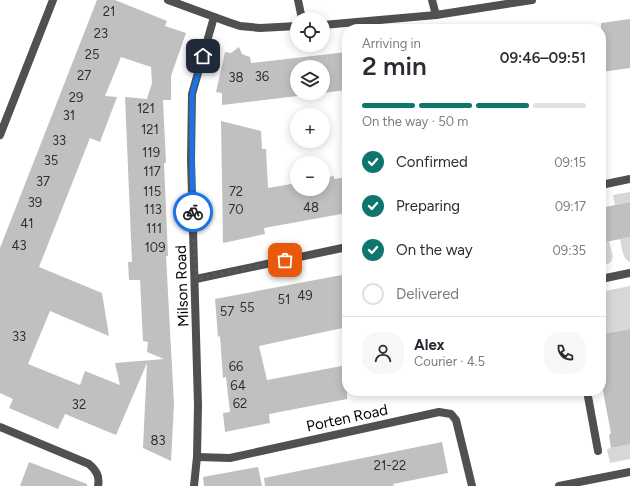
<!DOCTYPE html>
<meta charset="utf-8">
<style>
body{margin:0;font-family:Figtree,sans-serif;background:#f7f7f7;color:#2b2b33;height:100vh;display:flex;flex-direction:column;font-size:15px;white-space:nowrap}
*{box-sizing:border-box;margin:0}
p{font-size:13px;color:#7c7c81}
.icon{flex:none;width:22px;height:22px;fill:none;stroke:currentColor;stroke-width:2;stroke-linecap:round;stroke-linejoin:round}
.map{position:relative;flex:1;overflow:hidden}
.drawer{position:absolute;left:342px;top:24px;width:264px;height:372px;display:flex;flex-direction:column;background:#fff;border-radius:16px;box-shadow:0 2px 10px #0003}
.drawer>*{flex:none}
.tools{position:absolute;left:290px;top:12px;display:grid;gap:8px}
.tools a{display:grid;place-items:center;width:40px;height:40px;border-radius:50%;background:#fff;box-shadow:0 2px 10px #0003;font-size:20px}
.pin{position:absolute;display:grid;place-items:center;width:34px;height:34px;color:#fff;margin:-17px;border-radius:8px;box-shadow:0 2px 6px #0006}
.courier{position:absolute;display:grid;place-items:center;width:40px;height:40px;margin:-20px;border:3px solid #1a73e8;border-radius:50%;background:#fff;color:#222;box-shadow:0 1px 5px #0007}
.overview em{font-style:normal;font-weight:600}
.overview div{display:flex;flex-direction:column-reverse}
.overview{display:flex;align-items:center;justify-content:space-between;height:68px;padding:0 20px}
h1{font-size:26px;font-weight:600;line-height:30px}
.bar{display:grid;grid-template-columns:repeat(4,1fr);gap:6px 4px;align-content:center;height:48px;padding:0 20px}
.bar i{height:5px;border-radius:3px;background:#e1e1e2}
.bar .current{background:#0f766e}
.bar p{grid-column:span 4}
.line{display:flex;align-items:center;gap:10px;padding:0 20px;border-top:1px solid #e1e1e2}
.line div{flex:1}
.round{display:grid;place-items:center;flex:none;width:42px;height:42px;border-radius:16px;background:#f7f7f7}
ol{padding:0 20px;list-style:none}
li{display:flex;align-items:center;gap:12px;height:44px}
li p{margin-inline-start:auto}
li .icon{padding:4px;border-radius:50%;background:#0f766e;color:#fff;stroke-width:4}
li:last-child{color:#7c7c81}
li i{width:22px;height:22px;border:2px solid #e1e1e2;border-radius:50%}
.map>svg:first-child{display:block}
.green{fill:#d7d7d7}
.building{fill:#c0c0c0;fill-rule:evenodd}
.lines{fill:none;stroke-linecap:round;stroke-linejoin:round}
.service{stroke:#505050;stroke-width:8}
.minor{stroke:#505050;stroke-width:8}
.done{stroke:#595959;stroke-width:4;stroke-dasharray:0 7.2}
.route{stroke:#1a73e8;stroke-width:5}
.labels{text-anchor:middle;stroke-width:3.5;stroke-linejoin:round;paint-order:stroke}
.number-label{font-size:13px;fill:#303030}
.street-label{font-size:15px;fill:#000;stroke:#fff}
</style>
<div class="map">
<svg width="630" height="486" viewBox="0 0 630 486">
<rect width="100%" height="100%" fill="#fff"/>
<g class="green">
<polygon points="630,192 630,202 615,205 613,195"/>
<path d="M630 237V262C622 259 622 247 620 239Z"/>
<path d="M609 241C612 255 618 263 601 266V243Z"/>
<polygon points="630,286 630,336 628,329 601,334 601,292"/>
<polygon points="630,444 630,459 610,463 607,449"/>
</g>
<g class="building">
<path d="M97 0H115L167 21 165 26 186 33 171 76V100H163L166 163H164L168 256H166L174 404 171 461 143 448 147 363 116 435 65 414 58 429 9 408 13 399 0 393V248ZM121 57 151 67 152 83 147 99 125 97 132 262H128L129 280H140L143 341 148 342 147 352 164 359 115 363 120 385 85 371 80 385 28 364 50 311 109 336 102 293 39 267 90 138 100 142 117 97 105 96Z"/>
<polygon points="630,19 630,68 601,72 601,23"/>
<path d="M239 47 242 54 250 57 251 63 347 52V90L222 105V93L216 92 225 52 231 53ZM297 67H323V93H297Z"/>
<polygon points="221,121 261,131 262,149 266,149 268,188 297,183 297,189 323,189 323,178 334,176 334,179 347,177 347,213 264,228 265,234 223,243"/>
<polygon points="630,202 630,237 601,243 601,208"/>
<polygon points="347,274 347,327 259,346 267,380 347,365 347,399 269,414 270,423 225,432 223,413 230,412 226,377 223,378 220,336 218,337 215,299"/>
<polygon points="630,329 630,444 611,448 609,435 611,433 601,381 601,334"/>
<polygon points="442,442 448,473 393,484 394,486 265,486 264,478"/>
<polygon points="29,462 87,484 87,486 20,486"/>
<polygon points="258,467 262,486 204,486 203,477"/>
</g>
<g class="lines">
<g class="service">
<polyline points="298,0 302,19"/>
<polyline points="601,185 630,179"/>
<polyline points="601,279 630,273"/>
<polyline points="587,391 598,451"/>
</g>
<g class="minor">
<polyline points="168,0 228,22 240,26 260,28 297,26"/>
<polyline points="432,0 436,15"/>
<polyline points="323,25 436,15 532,0"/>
<polyline points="0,135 53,0"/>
<polyline points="196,279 347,247"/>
<path d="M0 427 89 464C96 470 100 476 98 486"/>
<polyline points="197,457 230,458 439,412 451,414 456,420 472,486"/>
<polyline points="194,486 197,457 198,405 191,160 192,94 214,17"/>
<polyline points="559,486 630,472"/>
</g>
</g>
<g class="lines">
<polyline class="done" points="193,212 196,279 285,260"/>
<polyline class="route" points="193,212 192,160 192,94 203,56"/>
</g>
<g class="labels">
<g class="number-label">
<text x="109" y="16">21</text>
<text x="101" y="38">23</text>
<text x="92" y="59">25</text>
<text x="84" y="80">27</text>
<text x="262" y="81">36</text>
<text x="236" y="82">38</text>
<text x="76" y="102">29</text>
<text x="146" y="113">121</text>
<text x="69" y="120">31</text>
<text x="150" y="134">121</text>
<text x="59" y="145">33</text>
<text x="151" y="157">119</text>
<text x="51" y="165">35</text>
<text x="152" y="176">117</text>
<text x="43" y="186">37</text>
<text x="152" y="196">115</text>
<text x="236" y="196">72</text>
<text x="35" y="207">39</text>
<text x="311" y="212">48</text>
<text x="153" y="214">113</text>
<text x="236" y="214">70</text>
<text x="27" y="228">41</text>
<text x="154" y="233">111</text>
<text x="19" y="250">43</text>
<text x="155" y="252">109</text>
<text x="305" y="300">49</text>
<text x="284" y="304">51</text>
<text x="247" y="312">55</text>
<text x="227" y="316">57</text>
<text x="19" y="341">33</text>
<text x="236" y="371">66</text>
<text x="238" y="390">64</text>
<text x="240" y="408">62</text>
<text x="79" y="409">32</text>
<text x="158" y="445">83</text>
<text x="390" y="470">21-22</text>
</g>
<g class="street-label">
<text transform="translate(182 286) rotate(-92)" y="5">Milson Road</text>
<text transform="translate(347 418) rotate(-12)" y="5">Porten Road</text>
</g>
</g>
</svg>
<div class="tools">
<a><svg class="icon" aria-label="locate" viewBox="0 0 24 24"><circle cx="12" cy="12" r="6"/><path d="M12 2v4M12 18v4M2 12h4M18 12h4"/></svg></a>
<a><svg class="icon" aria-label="layers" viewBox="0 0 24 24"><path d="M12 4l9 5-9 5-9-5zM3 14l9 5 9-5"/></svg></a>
<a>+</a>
<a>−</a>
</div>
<div class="pin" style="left:285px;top:260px;background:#ea580c"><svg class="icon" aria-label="bag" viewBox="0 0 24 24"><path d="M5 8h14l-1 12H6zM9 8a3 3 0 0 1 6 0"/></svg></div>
<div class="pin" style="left:203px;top:56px;background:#1f2937"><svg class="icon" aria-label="home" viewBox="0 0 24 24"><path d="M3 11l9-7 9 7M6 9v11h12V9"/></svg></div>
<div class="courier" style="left:193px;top:212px"><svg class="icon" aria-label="bike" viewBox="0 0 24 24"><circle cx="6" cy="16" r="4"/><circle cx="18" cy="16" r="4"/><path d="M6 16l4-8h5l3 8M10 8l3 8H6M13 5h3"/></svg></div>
<section class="drawer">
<div class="overview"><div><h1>2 min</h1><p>Arriving in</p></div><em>09:46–09:51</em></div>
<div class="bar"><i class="current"></i><i class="current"></i><i class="current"></i><i></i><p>On the way · 50 m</p></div>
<ol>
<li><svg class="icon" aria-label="check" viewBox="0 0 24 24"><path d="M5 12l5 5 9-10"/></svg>Confirmed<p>09:15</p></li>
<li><svg class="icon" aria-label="check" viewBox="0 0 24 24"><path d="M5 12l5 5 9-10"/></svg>Preparing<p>09:17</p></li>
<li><svg class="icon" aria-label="check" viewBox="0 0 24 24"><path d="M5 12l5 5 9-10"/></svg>On the way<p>09:35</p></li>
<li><i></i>Delivered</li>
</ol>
<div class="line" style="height:72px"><a class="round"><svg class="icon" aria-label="person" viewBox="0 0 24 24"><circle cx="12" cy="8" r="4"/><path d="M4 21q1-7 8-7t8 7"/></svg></a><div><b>Alex</b><p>Courier · 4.5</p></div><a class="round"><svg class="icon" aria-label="phone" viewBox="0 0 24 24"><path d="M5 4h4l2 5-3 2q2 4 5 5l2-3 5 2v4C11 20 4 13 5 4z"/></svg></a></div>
</section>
</div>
